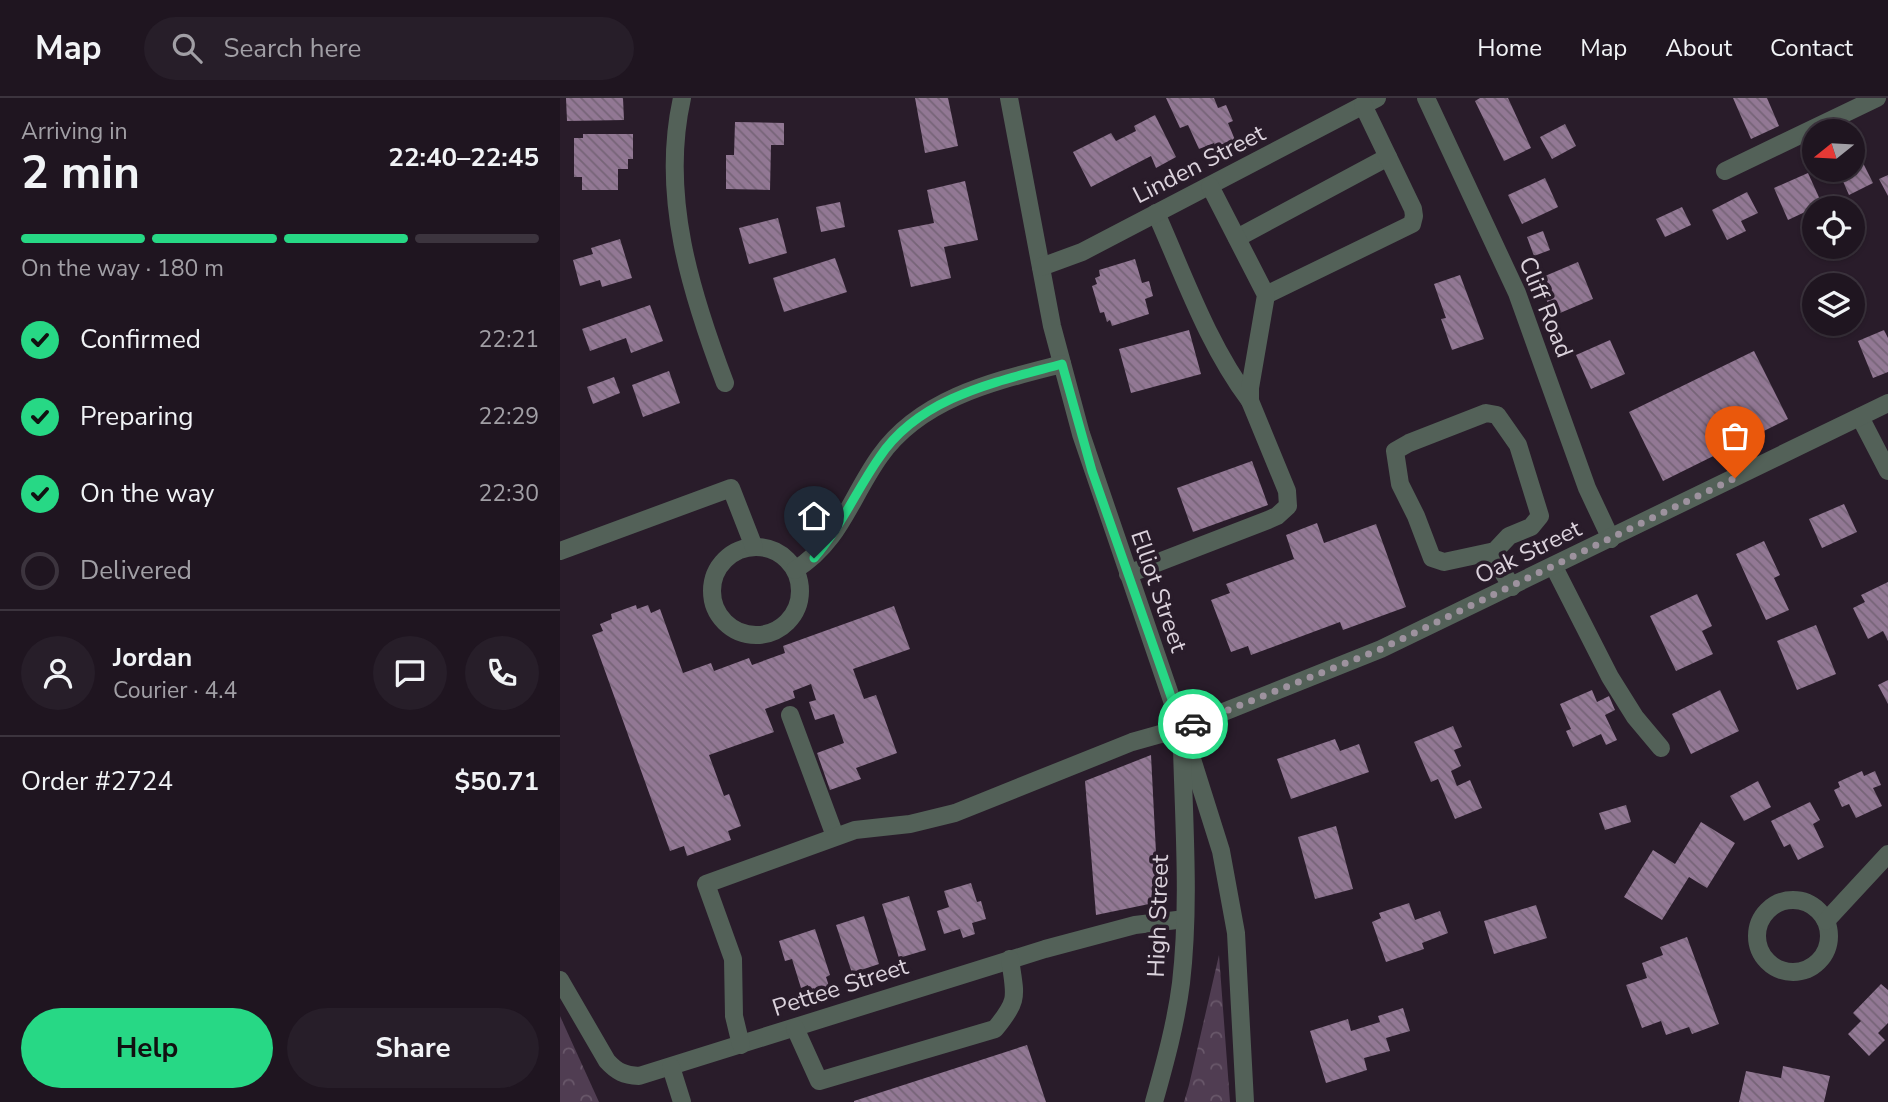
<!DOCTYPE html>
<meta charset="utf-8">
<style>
body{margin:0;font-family:"Nunito Sans",sans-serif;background:#271e29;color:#f1f3f6;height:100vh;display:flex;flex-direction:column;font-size:26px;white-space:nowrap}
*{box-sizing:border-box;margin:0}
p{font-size:23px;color:#a19fa5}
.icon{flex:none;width:38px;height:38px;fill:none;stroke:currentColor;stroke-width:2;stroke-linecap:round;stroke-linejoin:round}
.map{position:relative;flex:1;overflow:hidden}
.details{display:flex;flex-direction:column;background:#1f1520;width:560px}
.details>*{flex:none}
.needle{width:46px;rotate:252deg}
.fabs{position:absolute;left:1242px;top:21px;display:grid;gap:14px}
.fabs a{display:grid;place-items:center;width:63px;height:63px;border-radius:50%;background:#1f1520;box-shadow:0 2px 5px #0004,0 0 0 2px #3c343e;font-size:35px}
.pin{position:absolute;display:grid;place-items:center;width:60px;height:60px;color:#fff;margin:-72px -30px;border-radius:50% 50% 50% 0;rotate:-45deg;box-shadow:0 0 7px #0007}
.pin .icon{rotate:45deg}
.courier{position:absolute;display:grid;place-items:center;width:70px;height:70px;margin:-35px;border:5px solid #27d885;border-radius:50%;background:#fff;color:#222;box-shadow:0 2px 9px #0007}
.summary em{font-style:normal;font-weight:700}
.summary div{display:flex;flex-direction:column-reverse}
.summary{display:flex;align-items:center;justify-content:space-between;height:119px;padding:0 21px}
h1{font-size:46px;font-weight:700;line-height:52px}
.bar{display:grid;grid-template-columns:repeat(4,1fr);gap:10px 7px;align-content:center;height:84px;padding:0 21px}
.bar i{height:9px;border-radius:5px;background:#3c343e}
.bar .selected{background:#27d885}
.bar p{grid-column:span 4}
.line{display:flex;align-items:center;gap:18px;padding:0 21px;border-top:2px solid #3c343e}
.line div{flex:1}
.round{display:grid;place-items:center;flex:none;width:74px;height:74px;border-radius:37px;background:#271e29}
ol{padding:0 21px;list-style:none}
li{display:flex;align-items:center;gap:21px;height:77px}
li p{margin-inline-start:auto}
li .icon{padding:7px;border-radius:50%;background:#27d885;color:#111;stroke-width:4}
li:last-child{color:#a19fa5}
li i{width:38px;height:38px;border:4px solid #3c343e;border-radius:50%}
.button{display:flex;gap:14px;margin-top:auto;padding:14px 21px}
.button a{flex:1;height:80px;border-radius:42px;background:#27d885;color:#111;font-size:28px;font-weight:700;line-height:80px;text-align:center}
.button a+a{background:#271e29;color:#f1f3f6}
header{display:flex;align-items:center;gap:42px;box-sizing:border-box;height:98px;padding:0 35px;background:#1f1520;border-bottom:2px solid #3c343e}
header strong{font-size:33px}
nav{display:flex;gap:38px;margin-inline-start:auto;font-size:24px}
.search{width:490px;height:63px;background:#271e29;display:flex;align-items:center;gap:18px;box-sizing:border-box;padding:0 24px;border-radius:38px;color:#a19fa5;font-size:26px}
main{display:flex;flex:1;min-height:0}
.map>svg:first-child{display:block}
.forest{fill:url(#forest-crowns)}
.building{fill:url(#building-back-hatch)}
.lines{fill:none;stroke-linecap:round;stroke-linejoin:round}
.minor{stroke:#536158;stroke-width:18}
.done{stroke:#9d929e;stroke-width:7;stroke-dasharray:0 12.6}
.route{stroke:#27d885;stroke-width:9}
.labels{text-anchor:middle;stroke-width:7;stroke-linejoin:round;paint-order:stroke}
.street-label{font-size:24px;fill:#dbd2dc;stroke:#291c2a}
</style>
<header>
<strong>Map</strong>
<div class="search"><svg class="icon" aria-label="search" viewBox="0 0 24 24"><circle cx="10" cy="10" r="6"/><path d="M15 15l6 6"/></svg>Search here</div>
<nav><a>Home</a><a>Map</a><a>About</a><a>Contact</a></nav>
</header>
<main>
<section class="details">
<div class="summary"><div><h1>2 min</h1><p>Arriving in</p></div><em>22:40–22:45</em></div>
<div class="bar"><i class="selected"></i><i class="selected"></i><i class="selected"></i><i></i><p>On the way · 180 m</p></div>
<ol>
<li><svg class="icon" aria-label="check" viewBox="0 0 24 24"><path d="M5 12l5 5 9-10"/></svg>Confirmed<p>22:21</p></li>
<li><svg class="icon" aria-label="check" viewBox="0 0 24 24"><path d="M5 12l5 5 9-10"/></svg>Preparing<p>22:29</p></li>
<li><svg class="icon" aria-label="check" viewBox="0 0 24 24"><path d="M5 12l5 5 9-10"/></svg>On the way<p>22:30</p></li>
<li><i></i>Delivered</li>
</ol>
<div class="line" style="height:126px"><a class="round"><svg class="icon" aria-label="person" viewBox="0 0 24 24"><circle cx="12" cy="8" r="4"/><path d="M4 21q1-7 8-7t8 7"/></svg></a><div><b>Jordan</b><p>Courier · 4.4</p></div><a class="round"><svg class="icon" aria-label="chat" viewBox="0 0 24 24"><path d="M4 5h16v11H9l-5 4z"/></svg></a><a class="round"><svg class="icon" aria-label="phone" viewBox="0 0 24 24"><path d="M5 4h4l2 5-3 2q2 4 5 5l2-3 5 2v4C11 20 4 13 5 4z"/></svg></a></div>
<div class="line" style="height:91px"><div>Order #2724</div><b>$50.71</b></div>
<div class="button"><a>Help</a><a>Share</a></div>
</section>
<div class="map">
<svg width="1328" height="1004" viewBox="0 0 1328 1004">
<defs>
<pattern id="forest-crowns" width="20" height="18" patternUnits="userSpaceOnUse" patternTransform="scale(1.75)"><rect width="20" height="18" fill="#503d52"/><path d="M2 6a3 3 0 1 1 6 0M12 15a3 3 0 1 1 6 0" fill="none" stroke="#69586a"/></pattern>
<pattern id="building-back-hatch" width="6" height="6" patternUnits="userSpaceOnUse" patternTransform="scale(1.75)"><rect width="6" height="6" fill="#927894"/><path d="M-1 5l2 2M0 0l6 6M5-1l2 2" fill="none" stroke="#766477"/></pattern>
</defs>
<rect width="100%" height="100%" fill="#291c2a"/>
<g class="forest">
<polygon points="659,857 670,1004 624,1004 629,987"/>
<polygon points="0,918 39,1004 0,1004"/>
</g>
<g class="building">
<polygon points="6,0 63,0 64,22 7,23"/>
<polygon points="355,0 388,0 398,48 365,55"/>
<polygon points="606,0 654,0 658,10 666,7 673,23 668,25 675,42 656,50 654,45 639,51 628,27 620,30"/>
<polygon points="920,0 948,0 971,50 944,63 915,3"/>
<polygon points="1173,0 1207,0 1219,28 1191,41"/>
<polygon points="595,17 616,59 596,70 591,58 531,89 513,54 551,35 556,43 576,33 574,28"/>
<polygon points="175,24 224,25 224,47 211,47 210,92 166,91 166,57 174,57"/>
<polygon points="1005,26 1016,48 992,61 980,39"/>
<polygon points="23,36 73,36 73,61 68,61 68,71 58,71 58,92 22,92 22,79 14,79 14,40 23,40"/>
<polygon points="1298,55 1313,85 1289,97 1278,72 1293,72 1293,57"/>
<polygon points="1248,75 1262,106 1228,122 1214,90"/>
<polygon points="1328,77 1328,98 1319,81"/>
<polygon points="985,80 998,109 962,126 948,97"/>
<polygon points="405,83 418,142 384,149 391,180 351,189 338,132 374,125 367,92"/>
<polygon points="1187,94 1198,115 1181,123 1186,133 1167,142 1152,112"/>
<polygon points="280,104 285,129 261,134 256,109"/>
<polygon points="1122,109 1131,127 1105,139 1096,121"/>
<polygon points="218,120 227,155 189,166 179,130"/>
<polygon points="983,133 990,152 974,158 967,139"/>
<polygon points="60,141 72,180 42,189 40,182 20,188 13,162 33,156 31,150"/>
<polygon points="275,160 287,194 224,214 213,180"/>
<polygon points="575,161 582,185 589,183 593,198 585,201 589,216 552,228 550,222 547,224 544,214 540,215 532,188 537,186 535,180 540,178 539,172"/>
<polygon points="1018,164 1033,201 993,218 978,181"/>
<polygon points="900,177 924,241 892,252 881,221 886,220 874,186"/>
<polygon points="90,207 103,243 71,255 66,240 30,253 22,231"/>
<polygon points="629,232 641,276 571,295 559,251"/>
<polygon points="1324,232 1328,240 1328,274 1313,280 1298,243"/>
<polygon points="1050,242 1065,276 1031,291 1016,257"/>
<polygon points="1194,253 1228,321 1103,383 1069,314"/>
<polygon points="109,273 120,305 83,319 72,287"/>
<polygon points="54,279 60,295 33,306 27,289"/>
<polygon points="692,363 708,407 633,434 617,390"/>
<polygon points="1284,406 1297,434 1262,450 1249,421"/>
<polygon points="757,425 764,445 816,426 846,509 783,532 780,524 691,557 688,548 671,554 651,502 670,495 666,486 734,461 726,437"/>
<polygon points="1204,443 1220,477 1214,480 1229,512 1206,522 1176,456"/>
<polygon points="1328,484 1328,543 1323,533 1308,541 1293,510 1305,504 1301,497"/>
<polygon points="1137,496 1152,528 1142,533 1153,556 1116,573 1090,518"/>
<polygon points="76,507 77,511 88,507 91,515 100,511 123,575 151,565 154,573 189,560 192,567 225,555 223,548 334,508 350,551 293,571 304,601 316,597 337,655 296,670 301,681 270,692 257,655 284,645 274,616 255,622 249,604 256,602 251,586 233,593 235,600 205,611 214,634 149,657 164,698 169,696 181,728 168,733 171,742 127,758 124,748 110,753 32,537 43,533 40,526 52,521 51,516"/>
<polygon points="1256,527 1276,576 1237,592 1217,543"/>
<polygon points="1328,582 1328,606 1318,587"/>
<polygon points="1032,592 1037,604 1049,598 1055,612 1045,617 1057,642 1046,647 1041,636 1013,649 1006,633 1011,631 1000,606"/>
<polygon points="1160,592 1179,633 1131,656 1112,616"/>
<polygon points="893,628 902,649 894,652 901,668 891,673 897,688 910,682 922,710 895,721 878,681 871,684 854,644"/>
<polygon points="775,641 780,653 799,646 809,674 731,701 717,661"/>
<polygon points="591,657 598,794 589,806 536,817 525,683"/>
<polygon points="1302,673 1304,678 1315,673 1321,687 1313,690 1322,708 1296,720 1289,706 1282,709 1274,692 1280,689 1278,684"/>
<polygon points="1198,683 1211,709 1184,723 1170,698"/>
<polygon points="1250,704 1260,722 1253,726 1264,749 1238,762 1230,746 1224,749 1211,723"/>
<polygon points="1066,707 1071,724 1045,732 1039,715"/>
<polygon points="1141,724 1175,745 1147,790 1129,779 1102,822 1064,799 1093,752 1115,766"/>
<polygon points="776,728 793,791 755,801 738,739"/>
<polygon points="411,785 417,804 421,803 426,821 412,825 415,836 403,840 400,831 384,836 377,813 389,809 384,793"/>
<polygon points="349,798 366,852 339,860 322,806"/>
<polygon points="849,805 855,822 880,813 888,835 862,845 864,851 826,864 812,824 821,820 819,815"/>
<polygon points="976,807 987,840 934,856 924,823"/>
<polygon points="304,818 319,866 292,875 276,827"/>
<polygon points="255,831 270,877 266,879 269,888 250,894 248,887 241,890 232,861 225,863 219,843"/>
<polygon points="1127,839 1159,926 1132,936 1129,929 1106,937 1101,923 1082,930 1066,887 1087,880 1082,865 1103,857 1100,849"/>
<polygon points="1321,886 1328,892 1328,925 1318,935 1325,942 1309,958 1288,936 1301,923 1293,915"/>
<polygon points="843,910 850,933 826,940 830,953 804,960 807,972 766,985 750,933 788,921 791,933 820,924 818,918"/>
<polygon points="467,947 486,1004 294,1004 294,1003"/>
<polygon points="1223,968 1270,978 1264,1004 1179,1004 1186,973 1221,980"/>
</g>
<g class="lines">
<g class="minor">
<path d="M122 0C100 98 131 195 165 285"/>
<polyline points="449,0 492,228 521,336 632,661 661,753 676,835 685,1004"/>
<polyline points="866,0 957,195 1027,390 1051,441"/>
<polyline points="1165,73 1317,0"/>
<path d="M596 115C625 180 647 245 690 303"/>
<polyline points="677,140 828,59"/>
<polyline points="481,169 522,154 817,0"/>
<polyline points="706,197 852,126 854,118 853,111 803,7"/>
<polyline points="1300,319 1328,373"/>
<circle cx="196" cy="493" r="44"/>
<polyline points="0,453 171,390 194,449"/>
<polyline points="935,453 884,464 872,460 856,418 840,386 835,353 849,345 926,315 937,317 958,347 980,418 971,429 949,438 935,453 937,465 952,489"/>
<polyline points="994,469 1050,579 1075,619 1101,650"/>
<path d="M235 472C281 443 290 400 320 358 362 299 436 283 502 266"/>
<polyline points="568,476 708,422 717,418 728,408 727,393 690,303 690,290 706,197 650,88"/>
<polyline points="230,617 275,738"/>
<circle cx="1233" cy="838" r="36"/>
<polyline points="1266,823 1328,756"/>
<path d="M0 882 47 963C57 974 64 977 79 978L485 851 575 827 625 821"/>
<path d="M235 930 259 983 435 931C460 901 455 898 450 861"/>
<polyline points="181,947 174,918 173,861 146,786 295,732 350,726 395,715 572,644 622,630 656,617 821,551 1328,305"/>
<polyline points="111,969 122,1004"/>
<path d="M594 1004C605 965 616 925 621 885 630 807 624 728 622 650"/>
</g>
</g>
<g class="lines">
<polyline class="done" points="633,626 821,551 1175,380"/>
<path class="route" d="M254 460C281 429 296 393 319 360 359 299 436 284 502 266L532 373 622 630 633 626"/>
</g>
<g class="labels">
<g class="street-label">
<text transform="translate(639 66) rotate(-27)" y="8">Linden Street</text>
<text transform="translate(986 209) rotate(68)" y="8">Cliff Road</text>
<text transform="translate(968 454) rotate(-26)" y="8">Oak Street</text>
<text transform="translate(599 493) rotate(71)" y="8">Elliot Street</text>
<text transform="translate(598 818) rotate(-88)" y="8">High Street</text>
<text transform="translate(280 889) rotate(-18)" y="8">Pettee Street</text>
</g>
</g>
</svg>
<div class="fabs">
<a><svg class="needle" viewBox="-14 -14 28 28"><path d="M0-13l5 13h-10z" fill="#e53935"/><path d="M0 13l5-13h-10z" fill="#a19fa5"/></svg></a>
<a><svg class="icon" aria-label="locate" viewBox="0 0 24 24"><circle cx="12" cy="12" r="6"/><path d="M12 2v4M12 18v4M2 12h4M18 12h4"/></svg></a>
<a><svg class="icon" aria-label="layers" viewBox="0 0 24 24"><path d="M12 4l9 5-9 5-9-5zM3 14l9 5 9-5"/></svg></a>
</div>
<div class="pin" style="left:1175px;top:380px;background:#ea580c"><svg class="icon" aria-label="bag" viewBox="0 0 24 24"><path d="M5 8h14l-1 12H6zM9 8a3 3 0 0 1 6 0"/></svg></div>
<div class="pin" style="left:254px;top:460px;background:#1f2937"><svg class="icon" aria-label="home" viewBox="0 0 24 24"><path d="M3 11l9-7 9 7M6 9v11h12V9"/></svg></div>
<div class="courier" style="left:633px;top:626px"><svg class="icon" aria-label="car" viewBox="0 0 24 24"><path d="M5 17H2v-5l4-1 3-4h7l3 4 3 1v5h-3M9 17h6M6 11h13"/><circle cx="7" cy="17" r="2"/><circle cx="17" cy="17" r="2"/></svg></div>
</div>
</main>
